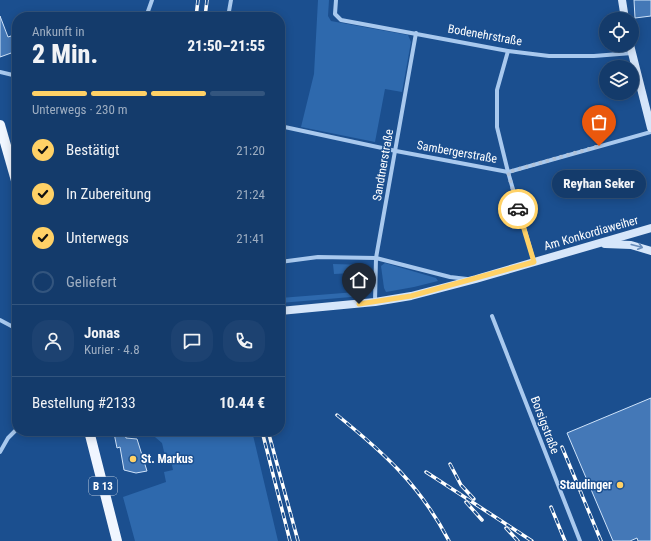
<!DOCTYPE html>
<html lang="de">
<meta charset="utf-8">
<style>
body{margin:0;font-family:"Roboto Condensed",sans-serif;background:#1d4271;color:#f1f3f6;height:100vh;display:flex;flex-direction:column;font-size:15px;white-space:nowrap}
*{box-sizing:border-box;margin:0}
p{font-size:13px;color:#9dadc1}
.icon{flex:none;width:22px;height:22px;fill:none;stroke:currentColor;stroke-width:2;stroke-linecap:round;stroke-linejoin:round}
.map{position:relative;flex:1;overflow:hidden}
.details{position:absolute;left:12px;top:12px;width:273px;height:424px;display:flex;flex-direction:column;background:#143b6b;border-radius:16px;box-shadow:0 2px 10px #0003,0 0 0 1px #33557e}
.details>*{flex:none}
.tools{position:absolute;left:599px;top:12px;display:grid;gap:8px}
.tools a{display:grid;place-items:center;width:40px;height:40px;border-radius:50%;background:#143b6b;box-shadow:0 2px 10px #0003,0 0 0 1px #33557e;font-size:20px}
.pin{position:absolute;display:grid;place-items:center;width:34px;height:34px;color:#fff;margin:-41px -17px;border-radius:50% 50% 50% 0;rotate:-45deg;box-shadow:0 0 4px #0007}
.pin .icon{rotate:45deg}
.courier{position:absolute;display:grid;place-items:center;width:40px;height:40px;margin:-20px;border:3px solid #ffd166;border-radius:50%;background:#fff;color:#222;box-shadow:0 1px 5px #0007}
.bubble{position:absolute;height:28px;border-radius:14px;background:#143b6b;box-shadow:0 2px 10px #0003,0 0 0 1px #33557e;font-size:13px;font-weight:800;line-height:28px;text-align:center}
.overview em{font-style:normal;font-weight:800}
.overview div{display:flex;flex-direction:column-reverse}
.overview{display:flex;align-items:center;justify-content:space-between;height:68px;padding:0 20px}
h1{font-size:26px;font-weight:800;line-height:30px}
.bar{display:grid;grid-template-columns:repeat(4,1fr);gap:6px 4px;align-content:center;height:48px;padding:0 20px}
.bar i{height:5px;border-radius:3px;background:#33557e}
.bar .active{background:#ffd166}
.bar p{grid-column:span 4}
.line{display:flex;align-items:center;gap:10px;padding:0 20px;border-top:1px solid #33557e}
.line div{flex:1}
.round{display:grid;place-items:center;flex:none;width:42px;height:42px;border-radius:16px;background:#1d4271}
ol{padding:0 20px;list-style:none}
li{display:flex;align-items:center;gap:12px;height:44px}
li p{margin-inline-start:auto}
li .icon{padding:4px;border-radius:50%;background:#ffd166;color:#111;stroke-width:4}
li:last-child{color:#9dadc1}
li i{width:22px;height:22px;border:2px solid #33557e;border-radius:50%}
.map>svg:first-child{display:block}
.green{fill:#2e69ad}
.building{fill:#4478b7;stroke:#cfe3fa}
.lines{fill:none;stroke-linecap:round;stroke-linejoin:round}
.street{stroke:#a9c9ee;stroke-width:4}
.secondary{stroke:#d6e6fa;stroke-width:8}
.primary{stroke:#f0f6ff;stroke-width:10}
.rail-casing{stroke:#fff;stroke-width:3.5}
.rail{stroke:#1b4f8f;stroke-width:2;stroke-dasharray:6;stroke-linecap:butt}
.oneway{stroke:#668bba}
.done{stroke:#afc1d8;stroke-width:4;stroke-dasharray:0 7.2}
.route{stroke:#ffd166;stroke-width:5}
.poi-dot{fill:#ffd166;stroke:#1b4f8f;stroke-width:1.5}
.labels{text-anchor:middle;stroke-width:3;stroke-linejoin:round;paint-order:stroke}
.shield{fill:#1b4f8f;stroke:#bbcadd;stroke-width:1}
.shield-label{font-size:11px;font-weight:bold;fill:#fff}
.street-label{font-size:12px;fill:#fff;stroke:#1b4f8f}
.poi-label{font-size:12px;font-weight:bold;fill:#fff;stroke:#1b4f8f;text-anchor:start}
</style>
<div class="map">
<svg width="651" height="541" viewBox="0 0 651 541">
<rect width="100%" height="100%" fill="#1b4f8f"/>
<g class="green">
<polygon points="318,0 329,0 328,16 331,21 408,35 411,42 402,92 385,89 375,142 301,127 314,74"/>
<polygon points="385,263 436,278 438,281 414,287 386,292 384,288 381,266"/>
<polygon points="333,264 367,265 369,268 367,293 363,296 280,303 280,298 356,292 354,273 334,274"/>
<polygon points="148,431 252,431 278,541 135,541 123,497 166,482 164,472 173,470 170,456 165,456 162,443"/>
</g>
<g class="building">
<polygon points="634,0 651,0 651,16 635,18"/>
<polygon points="0,16 8,37 17,34 17,46 12,48 14,52 0,57"/>
<polygon points="651,398 651,541 638,541 637,538 630,541 613,541 567,433"/>
<polygon points="124,431 126,438 137,439 147,471 136,473 124,470 120,447 117,448 114,433"/>
</g>
<g class="lines">
<g class="street">
<polyline points="336,0 335,14 341,20 508,51 549,56 594,56 632,53"/>
<polyline points="146,17 152,0"/>
<polyline points="228,17 231,0"/>
<polyline points="508,51 497,90 497,127 508,172 534,262"/>
<polyline points="0,72 17,76"/>
<polyline points="280,126 396,151 508,172 651,132"/>
<polyline points="280,262 318,257 376,258 450,277 467,279"/>
<polyline points="375,302 376,258 416,33"/>
<polyline points="492,316 580,541"/>
<polyline points="0,320 17,329"/>
<polyline points="0,452 8,438 17,429"/>
</g>
<g class="secondary">
<polyline points="622,0 625,19"/>
<polyline points="630,45 651,128"/>
<polyline points="605,244 631,245 651,251"/>
<polyline points="280,311 375,302 411,296 476,279 651,228"/>
</g>
<g class="primary">
<polyline points="0,125 17,184"/>
<polyline points="89,431 117,541"/>
</g>
<g class="rail-casing">
<g id="rail">
<polyline points="196,17 198,0"/>
<polyline points="205,17 207,0"/>
<path d="M337 415C384 453 420 485 449 541"/>
<polyline points="262,431 290,541"/>
<polyline points="268,431 298,541"/>
<polyline points="562,447 601,541"/>
<polyline points="450,464 461,485 474,499"/>
<polyline points="426,472 532,541"/>
<polyline points="466,502 482,520"/>
<polyline points="551,507 565,541"/>
<polyline points="506,528 518,541"/>
</g>
</g>
<use href="#rail" class="rail"/>
</g>
<defs><path id="oneway-shaft" d="M-6 0H5M1.5-3L5.5 0L1.5 3" fill="none" stroke-width="1.6" stroke-linecap="round" stroke-linejoin="round"/></defs>
<use class="oneway" href="#oneway-shaft" transform="translate(637 246) rotate(15)"/>
<g class="lines">
<polyline class="done" points="518,209 508,172 599,146"/>
<polyline class="route" points="359,304 411,296 534,262 518,209"/>
</g>
<g class="poi-dot">
<circle cx="133" cy="459" r="4"/>
<circle cx="620" cy="485" r="4"/>
</g>
<g class="labels">
<rect class="shield" x="89" y="477" width="28" height="18" rx="3"/>
<g class="shield-label">
<text x="103" y="490">B 13</text>
</g>
<g class="street-label">
<text transform="translate(485 35) rotate(10)" y="4">Bodenehrstraße</text>
<text transform="translate(457 152) rotate(10)" y="4">Sambergerstraße</text>
<text transform="translate(383 165) rotate(-80)" y="4">Sandtnerstraße</text>
<text transform="translate(591 233) rotate(-16)" y="4">Am Konkordiaweiher</text>
<text transform="translate(545 425) rotate(69)" y="4">Borsigstraße</text>
</g>
<g class="poi-label">
<text x="141" y="463">St. Markus</text>
<text x="612" y="489" text-anchor="end">Staudinger</text>
</g>
</g>
</svg>
<div class="tools">
<a><svg class="icon" aria-label="locate" viewBox="0 0 24 24"><circle cx="12" cy="12" r="6"/><path d="M12 2v4M12 18v4M2 12h4M18 12h4"/></svg></a>
<a><svg class="icon" aria-label="layers" viewBox="0 0 24 24"><path d="M12 4l9 5-9 5-9-5zM3 14l9 5 9-5"/></svg></a>
</div>
<div class="pin" style="left:599px;top:146px;background:#ea580c"><svg class="icon" aria-label="bag" viewBox="0 0 24 24"><path d="M5 8h14l-1 12H6zM9 8a3 3 0 0 1 6 0"/></svg></div>
<div class="pin" style="left:359px;top:304px;background:#1f2937"><svg class="icon" aria-label="home" viewBox="0 0 24 24"><path d="M3 11l9-7 9 7M6 9v11h12V9"/></svg></div>
<div class="courier" style="left:518px;top:209px"><svg class="icon" aria-label="car" viewBox="0 0 24 24"><path d="M5 17H2v-5l4-1 3-4h7l3 4 3 1v5h-3M9 17h6M6 11h13"/><circle cx="7" cy="17" r="2"/><circle cx="17" cy="17" r="2"/></svg></div>
<div class="bubble" style="left:552px;top:170px;width:94px">Reyhan Seker</div>
<section class="details">
<div class="overview"><div><h1>2 Min.</h1><p>Ankunft in</p></div><em>21:50–21:55</em></div>
<div class="bar"><i class="active"></i><i class="active"></i><i class="active"></i><i></i><p>Unterwegs · 230 m</p></div>
<ol>
<li><svg class="icon" aria-label="check" viewBox="0 0 24 24"><path d="M5 12l5 5 9-10"/></svg>Bestätigt<p>21:20</p></li>
<li><svg class="icon" aria-label="check" viewBox="0 0 24 24"><path d="M5 12l5 5 9-10"/></svg>In Zubereitung<p>21:24</p></li>
<li><svg class="icon" aria-label="check" viewBox="0 0 24 24"><path d="M5 12l5 5 9-10"/></svg>Unterwegs<p>21:41</p></li>
<li><i></i>Geliefert</li>
</ol>
<div class="line" style="height:72px"><a class="round"><svg class="icon" aria-label="person" viewBox="0 0 24 24"><circle cx="12" cy="8" r="4"/><path d="M4 21q1-7 8-7t8 7"/></svg></a><div><b>Jonas</b><p>Kurier · 4.8</p></div><a class="round"><svg class="icon" aria-label="chat" viewBox="0 0 24 24"><path d="M4 5h16v11H9l-5 4z"/></svg></a><a class="round"><svg class="icon" aria-label="phone" viewBox="0 0 24 24"><path d="M5 4h4l2 5-3 2q2 4 5 5l2-3 5 2v4C11 20 4 13 5 4z"/></svg></a></div>
<div class="line" style="height:52px"><div>Bestellung #2133</div><b>10.44 €</b></div>
</section>
</div>
